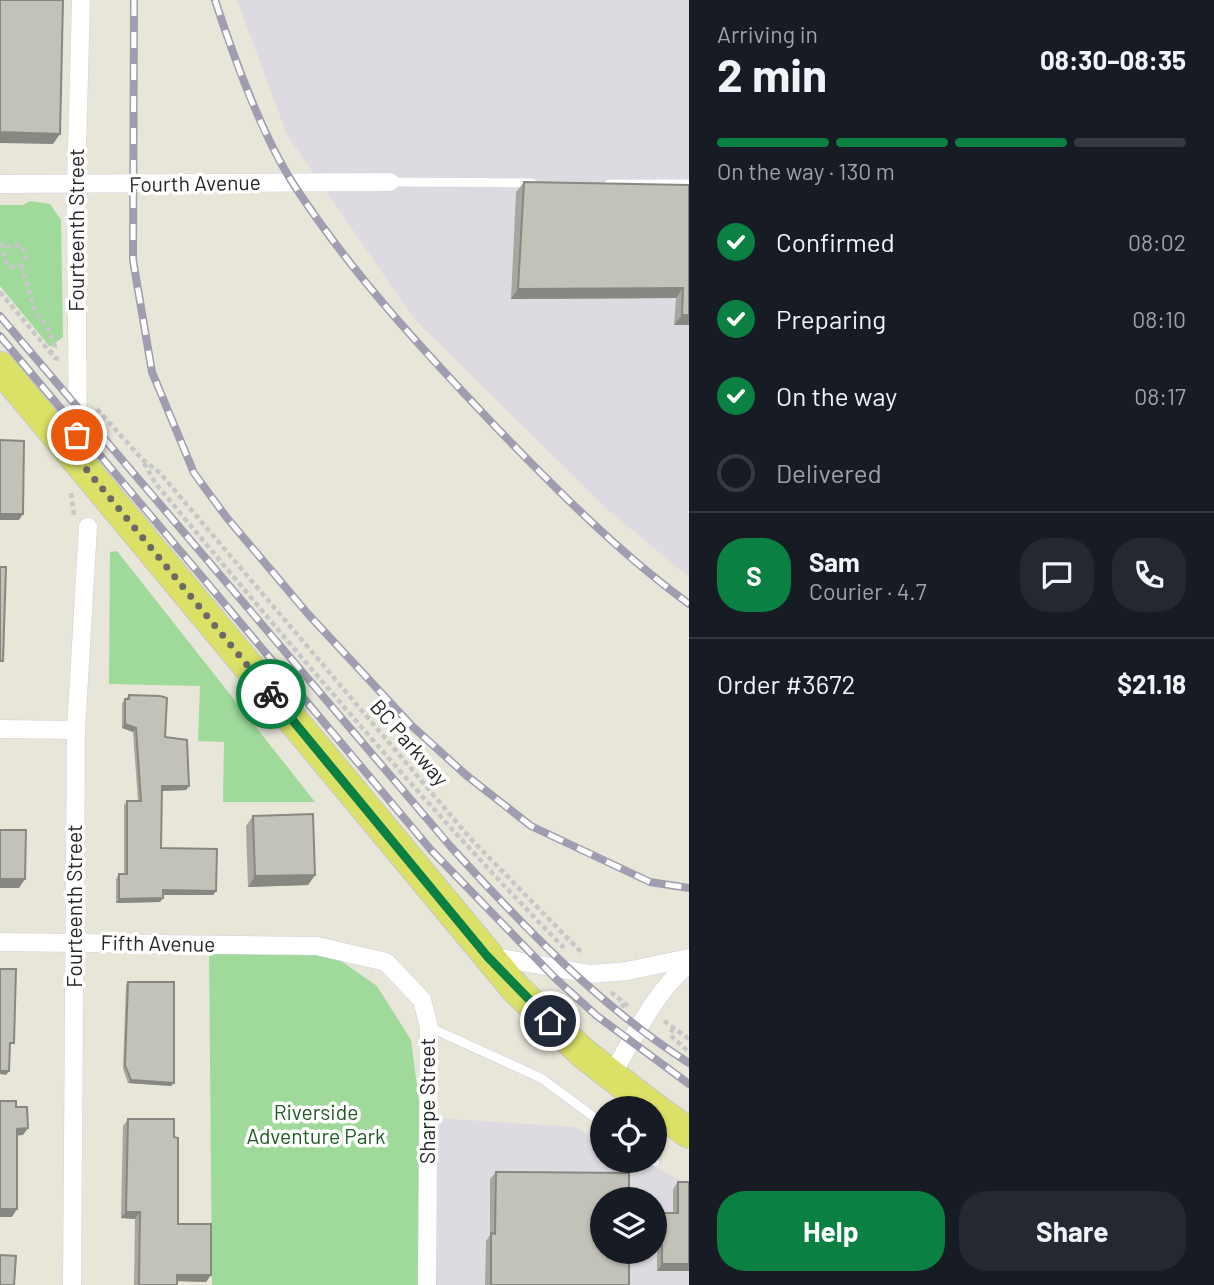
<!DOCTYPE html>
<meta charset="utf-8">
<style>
body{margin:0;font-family:Barlow,sans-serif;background:#242831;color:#f1f3f6;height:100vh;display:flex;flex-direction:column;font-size:26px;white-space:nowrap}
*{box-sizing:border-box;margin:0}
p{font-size:23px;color:#9ea1a6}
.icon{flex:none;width:38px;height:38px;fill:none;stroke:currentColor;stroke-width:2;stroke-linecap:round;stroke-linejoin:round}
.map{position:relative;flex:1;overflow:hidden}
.panel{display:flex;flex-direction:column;background:#171b24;width:525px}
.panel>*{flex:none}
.controls{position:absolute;left:590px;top:1096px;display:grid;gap:14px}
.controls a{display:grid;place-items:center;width:77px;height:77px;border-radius:50%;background:#171b24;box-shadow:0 2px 5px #0004;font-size:35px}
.pin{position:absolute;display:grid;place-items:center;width:60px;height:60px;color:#fff;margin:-30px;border:4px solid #fff;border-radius:50%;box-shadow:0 2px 7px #0007}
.courier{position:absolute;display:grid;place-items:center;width:70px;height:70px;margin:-35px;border:5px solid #0b8043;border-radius:50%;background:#fff;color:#222;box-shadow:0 2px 9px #0007}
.summary em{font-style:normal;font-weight:700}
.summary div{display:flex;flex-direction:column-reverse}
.summary{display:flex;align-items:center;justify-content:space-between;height:119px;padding:0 28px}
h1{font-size:46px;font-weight:700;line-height:52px}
.bar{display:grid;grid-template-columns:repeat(4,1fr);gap:10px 7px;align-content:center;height:84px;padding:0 28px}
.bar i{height:9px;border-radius:5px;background:#363941}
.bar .current{background:#0b8043}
.bar p{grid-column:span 4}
.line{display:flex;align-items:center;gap:18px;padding:0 28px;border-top:2px solid #363941}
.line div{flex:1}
.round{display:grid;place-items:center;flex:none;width:74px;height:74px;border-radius:28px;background:#242831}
ol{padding:0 28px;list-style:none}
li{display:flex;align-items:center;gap:21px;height:77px}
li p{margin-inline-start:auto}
li .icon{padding:7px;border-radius:50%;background:#0b8043;color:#fff;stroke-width:4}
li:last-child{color:#9ea1a6}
li i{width:38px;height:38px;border:4px solid #363941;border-radius:50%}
.button{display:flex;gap:14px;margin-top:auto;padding:14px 28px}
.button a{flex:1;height:80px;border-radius:28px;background:#0b8043;color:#fff;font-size:28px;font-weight:700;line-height:80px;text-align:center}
.button a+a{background:#242831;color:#f1f3f6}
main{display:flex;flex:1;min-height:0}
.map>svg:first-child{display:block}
.industrial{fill:#dedae1;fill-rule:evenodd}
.green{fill:#9fda9b}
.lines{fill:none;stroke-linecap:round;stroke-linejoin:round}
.service-casing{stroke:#d0cfde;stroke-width:10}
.minor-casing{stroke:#d0cfde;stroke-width:19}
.primary-casing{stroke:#c7c7c7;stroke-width:32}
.path{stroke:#c7c7c7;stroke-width:4.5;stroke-dasharray:5 3.5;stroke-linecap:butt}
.service{stroke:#fff;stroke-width:9}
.minor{stroke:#fff;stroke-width:18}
.primary{stroke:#dbe166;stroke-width:30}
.rail-casing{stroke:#9f9daf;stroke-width:8}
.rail{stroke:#fff;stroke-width:5;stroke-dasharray:16;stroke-linecap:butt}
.wall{fill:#a8a79f}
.shaded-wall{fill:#888882}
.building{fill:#c3c2b9;stroke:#888882;stroke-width:2}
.done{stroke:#6b6a65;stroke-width:7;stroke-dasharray:0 12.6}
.route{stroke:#0b8043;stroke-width:9}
.labels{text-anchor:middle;stroke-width:7;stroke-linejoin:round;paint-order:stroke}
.street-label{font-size:21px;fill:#272727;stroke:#fff}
.park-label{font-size:21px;fill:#205a24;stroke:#fff}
</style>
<main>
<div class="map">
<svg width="689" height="1285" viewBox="0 0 689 1285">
<rect width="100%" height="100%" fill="#e8e6d9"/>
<g class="industrial">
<polygon points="237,0 689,0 689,577 608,510 415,320 287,135"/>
<path d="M421 1117 574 1127 602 1141V1160H641L689 1184V1285H420ZM602 1199H654V1251H602Z"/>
</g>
<g class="green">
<polygon points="30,201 50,204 61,220 63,337 50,347 0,286 0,205 23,205"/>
<polygon points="117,551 315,802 223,802 224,742 198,741 200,686 109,684 110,552"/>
<polygon points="317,944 377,986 411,1040 421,1117 420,1285 212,1285 209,945"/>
</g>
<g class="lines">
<g class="service-casing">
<g id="service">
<polyline points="390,182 532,183"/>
<polyline points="609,184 689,184"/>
<polyline points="429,1027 541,1078 602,1123"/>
<polyline points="652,1160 655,1162"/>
</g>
</g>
<g class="minor-casing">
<g id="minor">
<polyline points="0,184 390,182"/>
<polyline points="78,458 76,186 81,0"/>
<polyline points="0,729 76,730"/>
<polyline points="0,942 317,946 386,962 422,1000 429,1027 427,1285"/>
<polyline points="489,956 590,974 627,971 689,958"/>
<path d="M611 1076C634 1038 654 992 689 964"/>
<polyline points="72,1285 76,730 88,527"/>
</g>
</g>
<g class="primary-casing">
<g id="primary">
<polyline points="0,367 516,989 583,1053 654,1108"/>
<polyline points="654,1108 689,1133"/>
</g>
</g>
<g class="path">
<polyline points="0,244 7,248"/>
<circle cx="15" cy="256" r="11"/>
<polyline points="22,265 34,309 50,331 55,347 50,353"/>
<polyline points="0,292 55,358 60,359"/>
<polyline points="97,409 142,459 160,473 470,838 582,953"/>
<path d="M144 463 156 484C288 642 420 801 564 948"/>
<polyline points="71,493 74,515"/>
<polyline points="611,992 629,1007"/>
<polyline points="616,1014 625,1003"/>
<polyline points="664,1021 689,1039"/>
<polyline points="673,1028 670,1035 689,1052"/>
</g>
<use href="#service" class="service"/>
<use href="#minor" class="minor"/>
<use href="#primary" class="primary"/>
<g class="rail-casing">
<g id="rail">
<polyline points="134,0 133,260 152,372 194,473 227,518 308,614 412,726 466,775 531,826 650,882 689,888"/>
<path d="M215 0C234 58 261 134 294 185 352 274 422 349 494 425 556 489 617 551 689 604"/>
<path d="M0 316 451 847C523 926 599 1006 689 1063"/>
<polyline points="0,336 431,850 556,979 597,1016 689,1084"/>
</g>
</g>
<use href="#rail" class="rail"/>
</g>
<g class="wall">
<polygon points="524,182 689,185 689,325 674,325 676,298 511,299 516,192"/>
<polygon points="129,695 165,737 186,790 162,791 161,848 216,891 213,895 163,895 160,902 116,903 116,879 119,874 124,874 124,805 127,801 138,801 133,732 122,728 122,703"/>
<polygon points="253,816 315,875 308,885 248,887 246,826"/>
<polygon points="128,982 171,1086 128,1083 123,1069 126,985"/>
<polygon points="128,1119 174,1137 178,1224 206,1282 177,1281 177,1285 134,1285 135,1219 121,1218 123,1126"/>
<polygon points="496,1172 629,1285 485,1285 486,1241 490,1235 490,1179"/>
<polygon points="678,1182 689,1182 689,1271 657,1271 657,1220 662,1213 673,1213 673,1189"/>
</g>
<g class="shaded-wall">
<polygon points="0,132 60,134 53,144 0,143"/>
<polygon points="683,288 676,298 511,299 518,289"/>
<polygon points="682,315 689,315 689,325 674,325"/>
<polygon points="0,514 23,514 19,520 0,520"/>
<polygon points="125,724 136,728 133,732 122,728"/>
<polygon points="162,786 189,786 186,790 159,791"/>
<polygon points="315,875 308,885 248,887 255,876"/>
<polygon points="0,879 25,879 19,888 0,888"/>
<polygon points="163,890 216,891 213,895 160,895"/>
<polygon points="163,898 160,902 116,903 119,899"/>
<polygon points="0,1071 9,1071 6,1075 0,1074"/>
<polygon points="131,1080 174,1083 171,1086 128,1083"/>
<polygon points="28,1128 23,1135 12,1136 17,1129"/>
<polygon points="0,1209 17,1209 12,1217 0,1217"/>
<polygon points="126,1212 140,1212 135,1219 121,1218"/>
<polygon points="662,1264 689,1264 689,1271 657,1271"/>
<polygon points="177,1275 211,1275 206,1282 172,1281"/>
</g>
<g class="building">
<polygon points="0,0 63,0 60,134 0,132"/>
<polygon points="524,182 689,185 689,315 682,315 683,288 518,289"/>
<polygon points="0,440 24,441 23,514 0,514"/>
<polygon points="0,567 6,567 3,661 0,661"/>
<polygon points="129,695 160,696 167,698 165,737 187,740 189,786 162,786 161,848 217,849 216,891 163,890 163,898 119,899 119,874 127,874 127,801 141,801 136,728 125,724 125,699 129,699"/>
<polygon points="313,814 315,875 255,876 253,816"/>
<polygon points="0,830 26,830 25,879 0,879"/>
<polygon points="0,969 16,969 14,1043 10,1043 9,1071 0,1071"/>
<polygon points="128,982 174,982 174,1083 131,1080 125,1065"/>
<polygon points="0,1101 16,1101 16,1107 27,1107 28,1128 17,1129 17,1209 0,1209"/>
<polygon points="128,1119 174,1119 174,1137 178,1138 178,1224 211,1224 211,1275 177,1275 177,1285 139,1285 140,1212 126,1212"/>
<polygon points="496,1172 629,1173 629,1199 602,1199 602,1251 629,1251 629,1285 491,1285 491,1233 495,1234"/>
<polygon points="678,1182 689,1182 689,1264 662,1264 662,1213 678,1213"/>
<polygon points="0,1255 16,1256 14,1285 0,1285"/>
</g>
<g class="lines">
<polyline class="done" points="77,435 78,459 271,694"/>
<polyline class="route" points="271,694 487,956 550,1021"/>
</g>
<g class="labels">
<g class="street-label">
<text transform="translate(195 184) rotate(-1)" y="7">Fourth Avenue</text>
<text transform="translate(77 230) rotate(-90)" y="7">Fourteenth Street</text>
<text transform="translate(409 743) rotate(49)" y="7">BC Parkway</text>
<text transform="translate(75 906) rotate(-90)" y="7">Fourteenth Street</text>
<text transform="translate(158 944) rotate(1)" y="7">Fifth Avenue</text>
<text transform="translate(428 1101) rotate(-90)" y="7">Sharpe Street</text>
</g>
<g class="park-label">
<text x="316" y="1120">Riverside<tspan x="316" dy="24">Adventure Park</tspan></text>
</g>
</g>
</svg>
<div class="controls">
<a><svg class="icon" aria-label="locate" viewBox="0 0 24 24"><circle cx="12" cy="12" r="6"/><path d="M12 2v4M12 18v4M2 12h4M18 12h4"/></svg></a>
<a><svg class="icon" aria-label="layers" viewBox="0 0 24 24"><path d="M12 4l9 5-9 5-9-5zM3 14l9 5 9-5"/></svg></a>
</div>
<div class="pin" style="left:77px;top:435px;background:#ea580c"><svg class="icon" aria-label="bag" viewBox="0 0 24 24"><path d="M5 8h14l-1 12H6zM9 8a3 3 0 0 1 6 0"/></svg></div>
<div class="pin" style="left:550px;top:1021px;background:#1f2937"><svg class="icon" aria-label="home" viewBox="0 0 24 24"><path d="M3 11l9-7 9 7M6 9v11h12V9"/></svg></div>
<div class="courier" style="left:271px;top:694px"><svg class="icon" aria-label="bike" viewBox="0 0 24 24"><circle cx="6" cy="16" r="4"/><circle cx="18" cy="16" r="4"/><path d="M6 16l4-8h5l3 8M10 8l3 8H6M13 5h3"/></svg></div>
</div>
<section class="panel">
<div class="summary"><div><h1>2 min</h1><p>Arriving in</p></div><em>08:30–08:35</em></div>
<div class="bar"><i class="current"></i><i class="current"></i><i class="current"></i><i></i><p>On the way · 130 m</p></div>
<ol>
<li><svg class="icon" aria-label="check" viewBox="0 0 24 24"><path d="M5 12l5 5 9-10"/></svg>Confirmed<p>08:02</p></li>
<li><svg class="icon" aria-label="check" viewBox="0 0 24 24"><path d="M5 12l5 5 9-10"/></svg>Preparing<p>08:10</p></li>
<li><svg class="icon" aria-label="check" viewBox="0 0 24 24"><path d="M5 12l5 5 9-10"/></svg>On the way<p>08:17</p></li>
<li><i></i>Delivered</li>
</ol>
<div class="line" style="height:126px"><b class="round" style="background:#0b8043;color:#fff">S</b><div><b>Sam</b><p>Courier · 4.7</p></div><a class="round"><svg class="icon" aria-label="chat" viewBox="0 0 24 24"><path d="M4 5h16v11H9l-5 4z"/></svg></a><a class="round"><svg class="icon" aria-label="phone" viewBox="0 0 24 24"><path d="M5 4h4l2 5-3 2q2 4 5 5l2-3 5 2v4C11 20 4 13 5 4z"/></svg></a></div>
<div class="line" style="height:91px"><div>Order #3672</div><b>$21.18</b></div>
<div class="button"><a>Help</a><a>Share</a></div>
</section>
</main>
